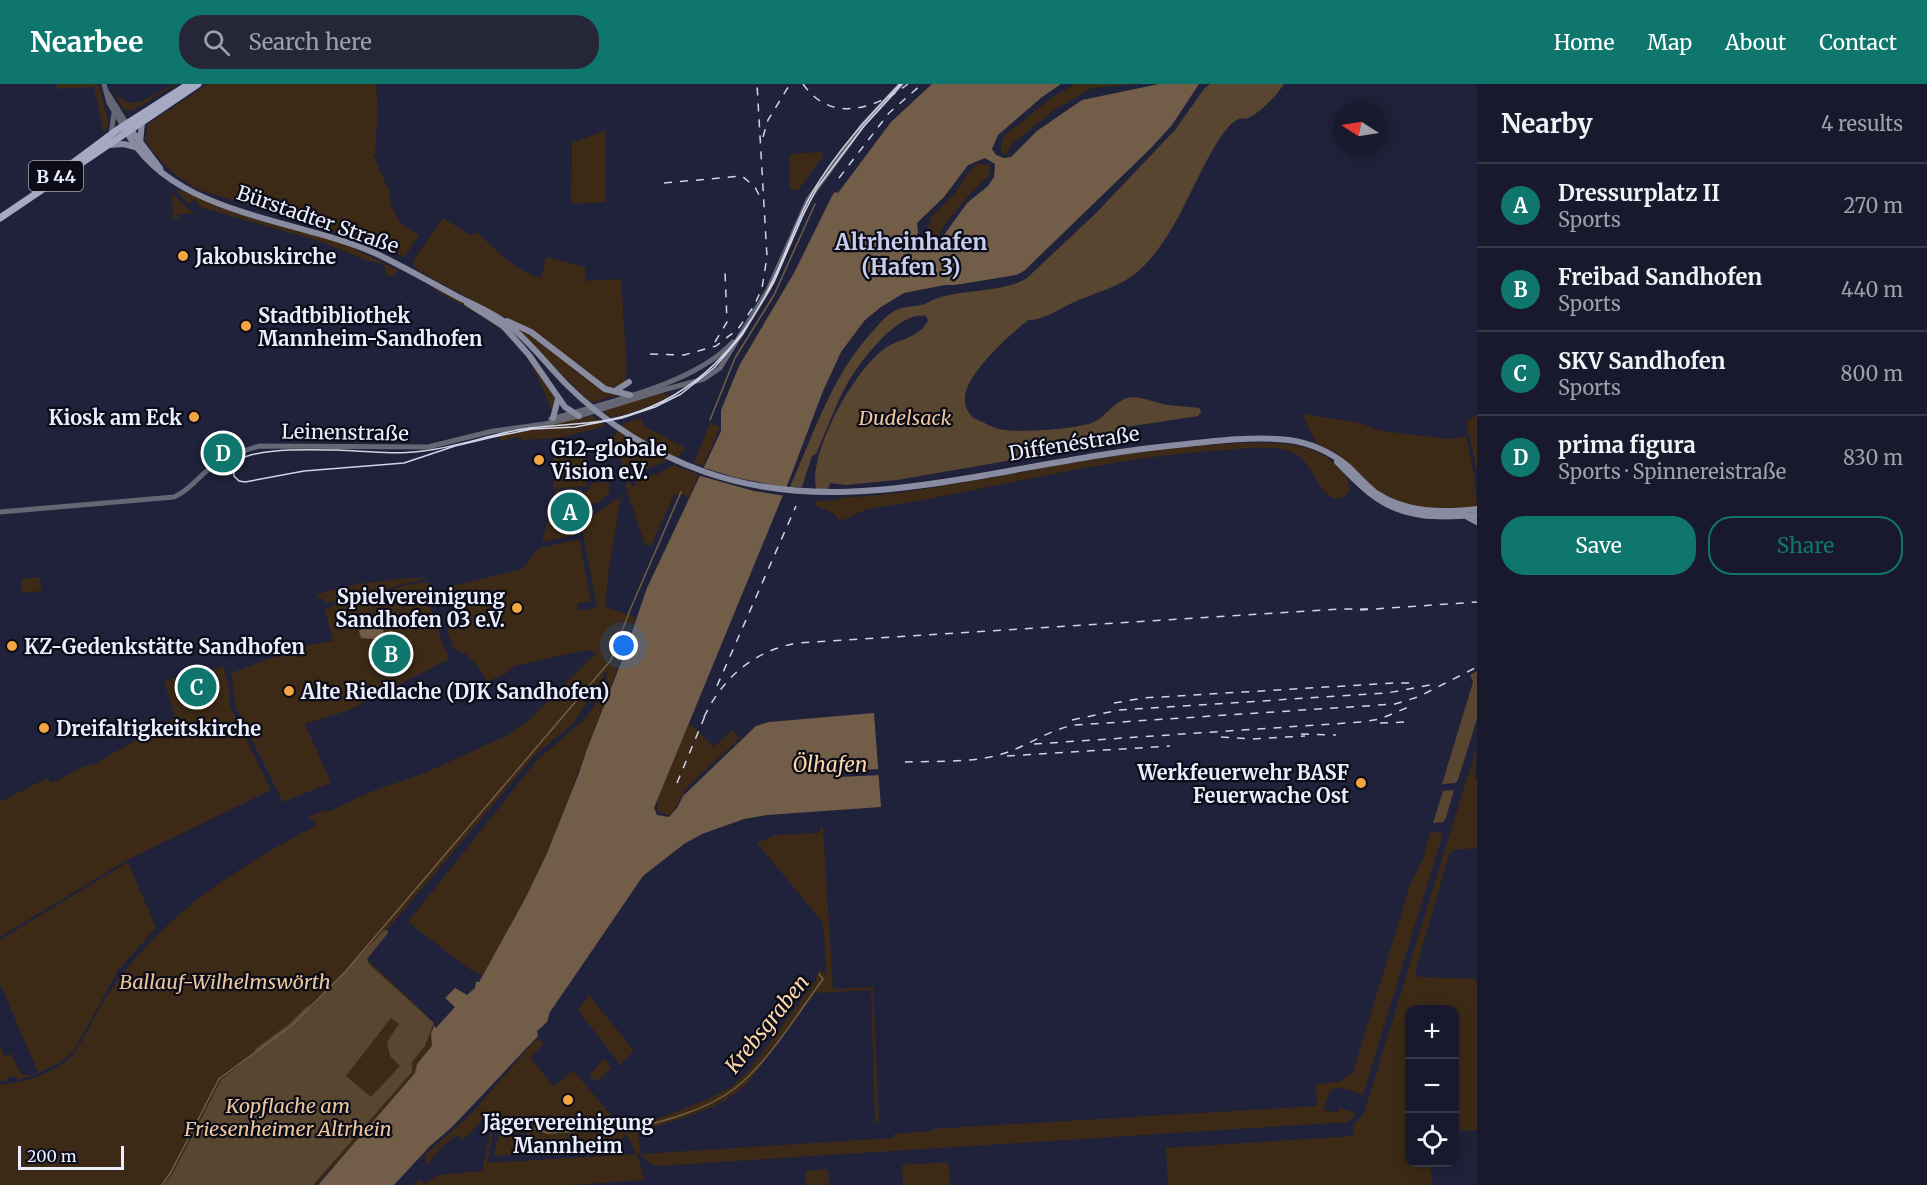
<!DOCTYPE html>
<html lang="en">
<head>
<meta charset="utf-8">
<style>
  :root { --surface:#18192c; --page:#252638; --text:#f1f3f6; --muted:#9fa0a9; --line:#363848; --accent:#0f766e }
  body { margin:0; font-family:Merriweather,serif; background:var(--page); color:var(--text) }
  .controls { position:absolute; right:18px; bottom:18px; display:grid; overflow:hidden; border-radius:12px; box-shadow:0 3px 15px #0003 }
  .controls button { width:54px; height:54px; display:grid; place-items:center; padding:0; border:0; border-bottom:2px solid var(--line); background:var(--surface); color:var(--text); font:30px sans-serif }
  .compass { position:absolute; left:1333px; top:18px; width:54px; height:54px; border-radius:50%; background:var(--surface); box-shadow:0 3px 15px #0003; rotate:282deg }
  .scale { position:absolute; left:18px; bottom:15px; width:106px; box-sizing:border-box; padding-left:6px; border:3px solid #ebeeff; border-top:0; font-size:16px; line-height:21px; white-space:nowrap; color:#ebeeff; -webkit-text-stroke:4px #0b0c17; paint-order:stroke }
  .you { position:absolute; left:624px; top:562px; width:21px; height:21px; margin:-15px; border:4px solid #fff; border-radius:50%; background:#1a73e8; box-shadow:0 0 0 9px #1a73e833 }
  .badge { display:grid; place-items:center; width:39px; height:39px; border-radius:50%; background:var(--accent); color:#fff; font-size:20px; font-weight:700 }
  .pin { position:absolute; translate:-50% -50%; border:3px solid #fff; box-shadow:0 2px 6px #0006 }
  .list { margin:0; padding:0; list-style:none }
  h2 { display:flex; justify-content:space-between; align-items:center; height:78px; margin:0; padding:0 24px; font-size:26px }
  h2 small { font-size:20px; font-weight:400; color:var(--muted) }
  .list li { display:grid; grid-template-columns:39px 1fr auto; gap:18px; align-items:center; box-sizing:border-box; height:84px; padding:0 24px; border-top:2px solid var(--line) }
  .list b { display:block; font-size:22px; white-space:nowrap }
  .list p { margin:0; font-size:20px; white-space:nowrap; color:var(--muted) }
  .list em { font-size:20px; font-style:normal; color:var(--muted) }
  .actions { display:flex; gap:12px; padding:18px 24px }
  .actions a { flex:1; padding:14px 0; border:2px solid var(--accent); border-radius:24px; text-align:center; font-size:21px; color:var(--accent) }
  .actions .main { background:var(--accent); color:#fff }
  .icon { flex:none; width:33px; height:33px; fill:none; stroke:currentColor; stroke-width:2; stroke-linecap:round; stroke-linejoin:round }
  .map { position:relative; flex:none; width:1477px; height:1101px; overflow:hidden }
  header { display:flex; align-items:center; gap:36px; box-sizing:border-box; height:84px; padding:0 30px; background:var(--accent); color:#fff }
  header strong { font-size:28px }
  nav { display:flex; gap:33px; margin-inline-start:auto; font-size:21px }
  .search { width:420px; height:54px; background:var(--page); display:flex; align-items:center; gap:15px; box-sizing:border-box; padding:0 21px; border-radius:24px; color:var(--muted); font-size:22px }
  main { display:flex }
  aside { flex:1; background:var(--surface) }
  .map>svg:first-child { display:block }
  .green { fill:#3c2a16; fill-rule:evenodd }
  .forest { fill:#584630; fill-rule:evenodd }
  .water { fill:#725e48; fill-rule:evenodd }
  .pier { fill:#20213a }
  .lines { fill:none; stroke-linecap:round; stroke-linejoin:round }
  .stream { stroke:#725e48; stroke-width:1.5 }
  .tertiary { stroke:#656774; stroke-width:5 }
  .secondary { stroke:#898ca1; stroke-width:6 }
  .primary { stroke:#a6a9c4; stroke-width:7 }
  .tram { stroke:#d1d4e6; stroke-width:1.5 }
  .rail { stroke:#d1d4e6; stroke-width:1.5; stroke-dasharray:8 8; stroke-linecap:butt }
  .poi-dot { fill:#f2a541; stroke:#0b0c17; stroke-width:2 }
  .labels { text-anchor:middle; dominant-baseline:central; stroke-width:4.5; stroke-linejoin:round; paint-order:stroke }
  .shield { fill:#0b0c17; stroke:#a8aab9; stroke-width:1.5 }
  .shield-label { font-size:18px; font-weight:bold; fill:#ebeeff }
  .street-label { font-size:20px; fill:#ebeeff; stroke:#0b0c17 }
  .poi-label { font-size:20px; font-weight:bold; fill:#ebeeff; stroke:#0b0c17; text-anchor:start }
  .park-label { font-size:20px; font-style:italic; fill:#edc69b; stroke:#0b0c17 }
  .water-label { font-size:21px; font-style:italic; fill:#fcd5a9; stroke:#0b0c17 }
  .quarter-label { font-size:22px; font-weight:bold; fill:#c9cdee; stroke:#0b0c17 }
</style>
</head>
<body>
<header>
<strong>Nearbee</strong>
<div class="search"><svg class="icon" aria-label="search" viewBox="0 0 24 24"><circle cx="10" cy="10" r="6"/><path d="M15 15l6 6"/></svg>Search here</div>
<nav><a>Home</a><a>Map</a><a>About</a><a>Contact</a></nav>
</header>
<main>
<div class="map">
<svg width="1477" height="1101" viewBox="0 0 1477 1101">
  <rect width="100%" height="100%" fill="#20213a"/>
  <g class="green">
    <path d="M57 0H98L108 35V41L104 49 94 3 57 5Z"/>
    <path d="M110 0C130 38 150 8 177 0L132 27 123 25Z"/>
    <path d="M208 0H376L378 26 375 63 377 69 373 71 389 107 391 121 400 139 419 151 405 173 362 155 199 106C173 91 161 80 145 56L148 40Z"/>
    <path d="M1075 0H1139L1092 4 1084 9 1053 27 1031 45 1012 60 1007 69 1004 71 1001 69V59L1005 51 1051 14Z"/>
    <path d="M606 46V118L571 120 572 59Z"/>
    <path d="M821 68 823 69V72L799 105 794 107 790 103 789 73 791 70Z"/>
    <path d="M983 79 991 83 988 92 971 109 944 141 938 153 933 152 928 144 931 133 955 109 969 87 977 80Z"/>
    <path d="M175 105 347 161 398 186 392 193 386 191 385 183 381 179 371 178 319 157 200 123 197 118 194 116 188 120Z"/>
    <path d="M172 109 189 126 196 130H178V135H173Z"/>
    <path d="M443 134 470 151 477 148C495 166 516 188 541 194L546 173 585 183 586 197 621 195 627 286 624 300 611 304 604 302 531 245 495 229 416 185 413 181 414 175Z"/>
    <path d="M430 202C460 218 493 233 517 258 527 268 534 280 542 292 549 303 558 312 555 326H552L550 323C531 272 518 253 469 225 457 218 439 210 430 202Z"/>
    <path d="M509 239C517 243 526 247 533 252 562 271 584 300 617 311L591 319Z"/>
    <path d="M676 307C657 322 636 328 612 334L603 327 663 308 665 311Z"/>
    <path d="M1302 330 1356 338 1382 347 1449 355 1466 352 1475 396 1477 425 1431 426 1395 417 1380 409 1336 369 1316 359Z"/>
    <path d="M1477 331V387L1466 338Z"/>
    <path d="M592 332 606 342 559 354 522 356 517 353 501 357 499 351Z"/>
    <path d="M641 334 644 342 686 364 679 372 623 395 620 365 612 356 622 340Z"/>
    <path d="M710 339 720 343 703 382 694 379Z"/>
    <path d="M1239 359C1276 359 1316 356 1341 387 1347 394 1350 398 1349 408L1340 415C1317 415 1315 379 1294 369 1273 360 1235 365 1213 367 1112 374 1016 399 917 417 901 420 884 422 868 425 857 428 850 436 839 436L833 429 816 422V417L836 416 840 414C911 410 982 395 1053 382 1114 371 1177 362 1239 359Z"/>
    <path d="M586 365 587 402 554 405 553 369Z"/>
    <path d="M674 381 699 391 689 413 682 410 674 411 651 462 645 461 625 401 629 398 634 403 636 401 635 394 657 390Z"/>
    <path d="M609 398V409L599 419 587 420 584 411 592 399Z"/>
    <path d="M582 405V416L556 417 555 407Z"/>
    <path d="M621 412 608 492 605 523 635 533C623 572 609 608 594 646 573 701 554 757 527 811 514 838 498 865 483 891L472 887 408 838 537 676 583 637 594 622 606 596 608 584 573 640 536 670 364 873 414 919 440 947C415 1002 357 1056 316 1101H0V1000C26 999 55 989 74 970 89 946 99 921 116 899 171 825 236 784 317 741L313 736 308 733 325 726 328 728 370 708 425 689 510 650 529 636 597 568 586 566 514 582 507 589 487 598C480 582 470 570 453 564L447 546 450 544 448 531 458 529 452 502 522 485 539 464 579 455 591 517 577 520 578 527 597 523 581 439 576 451 542 458 549 433 581 434 584 436 582 439Z"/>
    <path d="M560 421H581L580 432H560Z"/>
    <path d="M40 493 41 507 22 509 21 495Z"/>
    <path d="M408 494H428L399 501 386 506 331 518H326L316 511V510L357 500Z"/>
    <path d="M424 498 429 499 427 515 433 531 418 536 422 546 436 542 449 575 349 626 305 640 331 699 283 718 236 624 231 589 307 561 333 557 325 525 332 523 336 517 382 509 402 502Z"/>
    <path d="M223 582 230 608V622L271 706 127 776 0 853V718L47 694 52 699 83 683 95 680 175 633 164 597 189 591 191 595Z"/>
    <path d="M689 639 698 647 677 699 699 648 714 663 732 646 740 654C723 670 704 686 688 703 680 712 678 723 670 731L662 730 658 727 657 718Z"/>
    <path d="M1477 662 1475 695H1477V764L1453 766 1449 771 1415 888 1419 893 1477 895V1046L1455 1047 1454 926H1410V1078L1431 1079 1432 1101H1168L1166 1064 1354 1052 1353 1041 1362 1032 1365 1026Z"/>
    <path d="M820 744H823L833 905 873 903 879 1038H875L871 906 815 909 747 1000C717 1027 676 1036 638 1048L640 1070 893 1054 894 1050 931 1047V1045L1317 1022 1316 1000 1339 998 1353 988 1410 801 1423 775 1430 748 1443 749 1363 1011C1340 1003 1330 996 1324 1026L1336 1029 1340 1024 1357 1030 1348 1038 658 1082 651 1080 640 1070H637L644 1096 571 1101H414L419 1095 425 1100 438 1091 482 1087 494 1032 490 1028 463 1056 458 1051 442 1062 426 1082 425 1071 473 1028 537 954 544 959 531 974 554 1003 573 986 620 1042 649 1038 701 1018 730 1004 749 986 814 899 820 885 827 892 823 839 757 759 776 751 820 749ZM494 1041 500 1042 494 1072 509 1071 514 1067 516 1049 526 1048 530 1067 615 1062 626 1050 637 1070 487 1079Z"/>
    <path d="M128 778 156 844 119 885 73 968C58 982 37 990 18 996L16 992 8 994V997H0V961L4 970 2 973 11 970 21 990 31 991 38 988 0 900V856Z"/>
    <path d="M589 911 634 967 620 981 578 926Z"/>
    <path d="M603 976H606L611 984 598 997 595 996 590 992 591 989Z"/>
    <path d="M948 1078 950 1101H903L902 1081Z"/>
    <path d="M828 1085 829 1101H806V1087Z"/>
  </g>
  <g class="forest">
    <path d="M1210 0H1284C1278 10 1259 30 1248 34 1245 35 1242 34 1239 35 1232 37 1224 48 1220 54 1191 98 1177 154 1136 189 1119 203 1094 209 1074 218 1061 224 1042 237 1028 236 1010 251 962 292 965 317 965 324 969 329 973 334 981 337 986 340 993 343 1007 351 1079 345 1094 338 1105 333 1114 318 1127 314 1139 311 1155 319 1167 321 1178 322 1189 323 1200 324L1201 328 1198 332 1126 343 1117 358 897 396 846 401 830 399 828 405H816C808 368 857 279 890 261 903 255 922 251 928 236L926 232C898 226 858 280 846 302 834 324 826 348 816 370L812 372 802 403H790C814 349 833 289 874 246 880 239 886 232 894 227 903 222 912 223 921 221 926 220 932 216 938 214 964 205 1003 209 1027 194L1096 129 1175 46 1204 5Z"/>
    <path d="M1477 587V635L1458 696 1456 699 1442 700 1473 598 1470 591Z"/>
    <path d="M1454 706 1446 734 1443 738 1433 739 1443 707Z"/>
    <path d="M384 846 388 847V849L367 875 369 880 434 939 425 962 412 978V988L313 1101H164L173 1089 221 996 255 969V965L289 940 307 922 311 924ZM391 934 399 940 387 958 390 972 400 982 371 1013 346 992Z"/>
  </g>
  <g class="water">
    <path d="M932 0H1061L1042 13 998 51 992 65 996 71 1004 74 1011 73 1037 47 1082 16 1159 0H1199L1172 41 1150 65 1024 187 1016 191 955 201H945L904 209 881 223 865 236 841 268 823 307 790 394 654 724 657 731 669 733 677 724 683 712 756 642 769 638 874 629 881 723 767 731 744 735 702 750 684 760 643 792 550 928 547 938 537 947 538 952 452 1043 430 1062 394 1101H318L415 989 417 980 432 962 431 950 434 942 436 944 455 923 445 914 455 904 467 911 475 904 476 898H479L483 891 526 813 547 769 579 689 587 665 624 571 647 504 721 347V326L739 282 794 189 832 112 835 108 838 109 891 38ZM985 74 995 80 994 93 988 102 967 119 939 158 932 160H919L915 154 918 149 917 139 944 113 968 81Z"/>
    <path d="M366 541 382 542 384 549 374 555 361 554 359 547Z"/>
    <path d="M396 549 400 556 377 571 372 563Z"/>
  </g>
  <g class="pier">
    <path d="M701 383 737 394 790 404 786 412 754 407 697 391Z"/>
    <path d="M881 685 882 691 839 693 838 687Z"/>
  </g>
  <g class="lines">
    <g class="stream">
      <path d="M710 336 735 274 774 211 815 120"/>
      <path d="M534 1044 547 1049 618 1045"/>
      <path d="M627 1044C660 1040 708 1025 734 1005 768 979 797 930 823 895L819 890"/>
      <path d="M162 1101 171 1088 219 995 291 942 345 888 611 576 630 526 681 408"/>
    </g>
    <g class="tertiary">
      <path d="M104 0 109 19 123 42"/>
      <path d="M107 8 127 40"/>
      <path d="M111 50 114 29"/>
      <path d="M551 335C605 319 695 300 733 258"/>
      <path d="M0 428 174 413C189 407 196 395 208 386 222 375 243 366 260 362L428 363 493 347 545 340 579 332 663 306 704 295 720 284 768 206 808 116 862 42 901 0"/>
    </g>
    <g class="secondary">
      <path d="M129 43 160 84 161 88"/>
      <path d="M125 45C171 133 297 133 379 171 406 184 432 199 458 213 476 222 494 229 510 242 531 259 548 282 567 301 605 339 654 370 705 388 800 421 896 407 992 390 1054 379 1115 367 1177 361 1213 357 1252 352 1289 356 1311 359 1332 369 1349 383 1358 392 1366 401 1376 409 1406 429 1443 429 1477 425"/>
      <path d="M140 59 142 38"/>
      <path d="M109 61 124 60 135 63"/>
      <path d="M467 219 506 244"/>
      <path d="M507 237 531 248 605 305 630 311"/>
      <path d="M504 243 529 271 565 323 579 332"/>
      <path d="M615 307 629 298"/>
      <path d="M553 334 558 315"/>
      <path d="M1337 378C1348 389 1359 401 1371 410 1402 435 1439 434 1477 431"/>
      <path d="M1466 432 1477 438"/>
    </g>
    <g class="primary">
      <path d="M70 81 117 46 189 0"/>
      <path d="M0 134 198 0"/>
    </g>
    <path class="tram" d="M900 0C868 33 835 69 812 109 796 137 787 168 773 196 744 259 696 311 628 331 596 341 563 340 530 344 493 349 459 363 423 367 395 371 365 367 337 366 316 366 243 362 233 382L234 392 239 397 245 398 304 387 404 379 455 362 493 353 532 345 575 343 622 334 655 323 681 310 715 283 742 251 774 198 802 133 817 104 864 42 902 0"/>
    <g class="rail">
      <path d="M803 0C831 40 875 25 908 0"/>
      <path d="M763 53 768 36 790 0"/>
      <path d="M839 94 889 29 922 0"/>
      <path d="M664 99 742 92 755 103 762 117"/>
      <path d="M715 258 727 238 725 188"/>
      <path d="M650 270 684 271 716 262 738 245 754 222 762 204 767 173 757 0"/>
      <path d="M1360 526 1477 518"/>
      <path d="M717 602 796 422"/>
      <path d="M1114 619 1143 614 1394 599H1413"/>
      <path d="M704 633C723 593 754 567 797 559L1341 525H1368"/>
      <path d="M1072 636 1119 626 1387 609 1430 601"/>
      <path d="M1380 639 1406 638"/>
      <path d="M1301 650 1336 651"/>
      <path d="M1221 653 1251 655 1305 652"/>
      <path d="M1034 660 1362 638 1380 635 1411 622"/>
      <path d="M1007 672 1170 662"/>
      <path d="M905 678C935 677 973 679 1002 670 1028 662 1048 646 1075 641L1395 620 1418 613 1477 583"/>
      <path d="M677 699 707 627"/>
    </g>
  </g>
  <g class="poi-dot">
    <circle cx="183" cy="172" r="6"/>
    <circle cx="246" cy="242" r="6"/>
    <circle cx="194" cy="333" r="6"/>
    <circle cx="539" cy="376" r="6"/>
    <circle cx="517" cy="524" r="6"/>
    <circle cx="12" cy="562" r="6"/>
    <circle cx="289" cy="607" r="6"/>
    <circle cx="44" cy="644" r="6"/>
    <circle cx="1361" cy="699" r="6"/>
    <circle cx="568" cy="1016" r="6"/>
  </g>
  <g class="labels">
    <rect class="shield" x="29" y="77" width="54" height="30" rx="4.5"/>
    <g class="shield-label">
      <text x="56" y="92">B 44</text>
    </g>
    <g class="street-label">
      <text transform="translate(318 135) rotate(19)">Bürstadter Straße</text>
      <text transform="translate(345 348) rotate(1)">Leinenstraße</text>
      <text transform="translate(1074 359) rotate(-9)">Diffenéstraße</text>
    </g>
    <g class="poi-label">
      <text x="195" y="172">Jakobuskirche</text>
      <text x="258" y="231">Stadtbibliothek<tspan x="258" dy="23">Mannheim-Sandhofen</tspan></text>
      <text x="182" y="333" text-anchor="end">Kiosk am Eck</text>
      <text x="551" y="364">G12-globale<tspan x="551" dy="23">Vision e.V.</tspan></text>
      <text x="505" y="512" text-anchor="end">Spielvereinigung<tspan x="505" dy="23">Sandhofen 03 e.V.</tspan></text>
      <text x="24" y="562">KZ-Gedenkstätte Sandhofen</text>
      <text x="301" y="607">Alte Riedlache (DJK Sandhofen)</text>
      <text x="56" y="644">Dreifaltigkeitskirche</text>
      <text x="1349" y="688" text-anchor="end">Werkfeuerwehr BASF<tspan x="1349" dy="23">Feuerwache Ost</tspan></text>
      <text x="568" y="1038" text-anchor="middle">Jägervereinigung<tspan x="568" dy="23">Mannheim</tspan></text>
    </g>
    <g class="park-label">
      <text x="905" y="333">Dudelsack</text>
      <text x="225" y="897">Ballauf-Wilhelmswörth</text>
      <text x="288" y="1021">Kopflache am<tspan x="288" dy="23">Friesenheimer Altrhein</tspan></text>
    </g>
    <g class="water-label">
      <text x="830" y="680">Ölhafen</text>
      <text transform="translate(767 940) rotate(-51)">Krebsgraben</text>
    </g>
    <g class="quarter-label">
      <text x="911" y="158">Altrheinhafen<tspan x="911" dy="25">(Hafen 3)</tspan></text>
    </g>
  </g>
</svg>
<div class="controls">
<button>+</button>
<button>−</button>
<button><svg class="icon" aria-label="locate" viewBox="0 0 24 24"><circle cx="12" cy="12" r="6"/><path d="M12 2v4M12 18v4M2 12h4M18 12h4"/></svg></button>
</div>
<svg class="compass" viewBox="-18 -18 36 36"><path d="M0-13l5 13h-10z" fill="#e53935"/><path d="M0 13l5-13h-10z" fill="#9fa0a9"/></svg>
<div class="scale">200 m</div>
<div class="you"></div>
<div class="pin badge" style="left:570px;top:428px">A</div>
<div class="pin badge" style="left:391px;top:570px">B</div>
<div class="pin badge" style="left:197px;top:603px">C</div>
<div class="pin badge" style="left:223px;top:369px">D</div>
</div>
<aside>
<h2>Nearby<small>4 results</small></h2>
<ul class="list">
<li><span class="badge">A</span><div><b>Dressurplatz II</b><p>Sports</p></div><em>270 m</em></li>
<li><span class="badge">B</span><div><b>Freibad Sandhofen</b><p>Sports</p></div><em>440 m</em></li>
<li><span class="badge">C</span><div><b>SKV Sandhofen</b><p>Sports</p></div><em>800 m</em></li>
<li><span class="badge">D</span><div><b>prima figura</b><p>Sports · Spinnereistraße</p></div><em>830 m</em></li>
</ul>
<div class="actions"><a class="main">Save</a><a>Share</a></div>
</aside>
</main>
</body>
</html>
